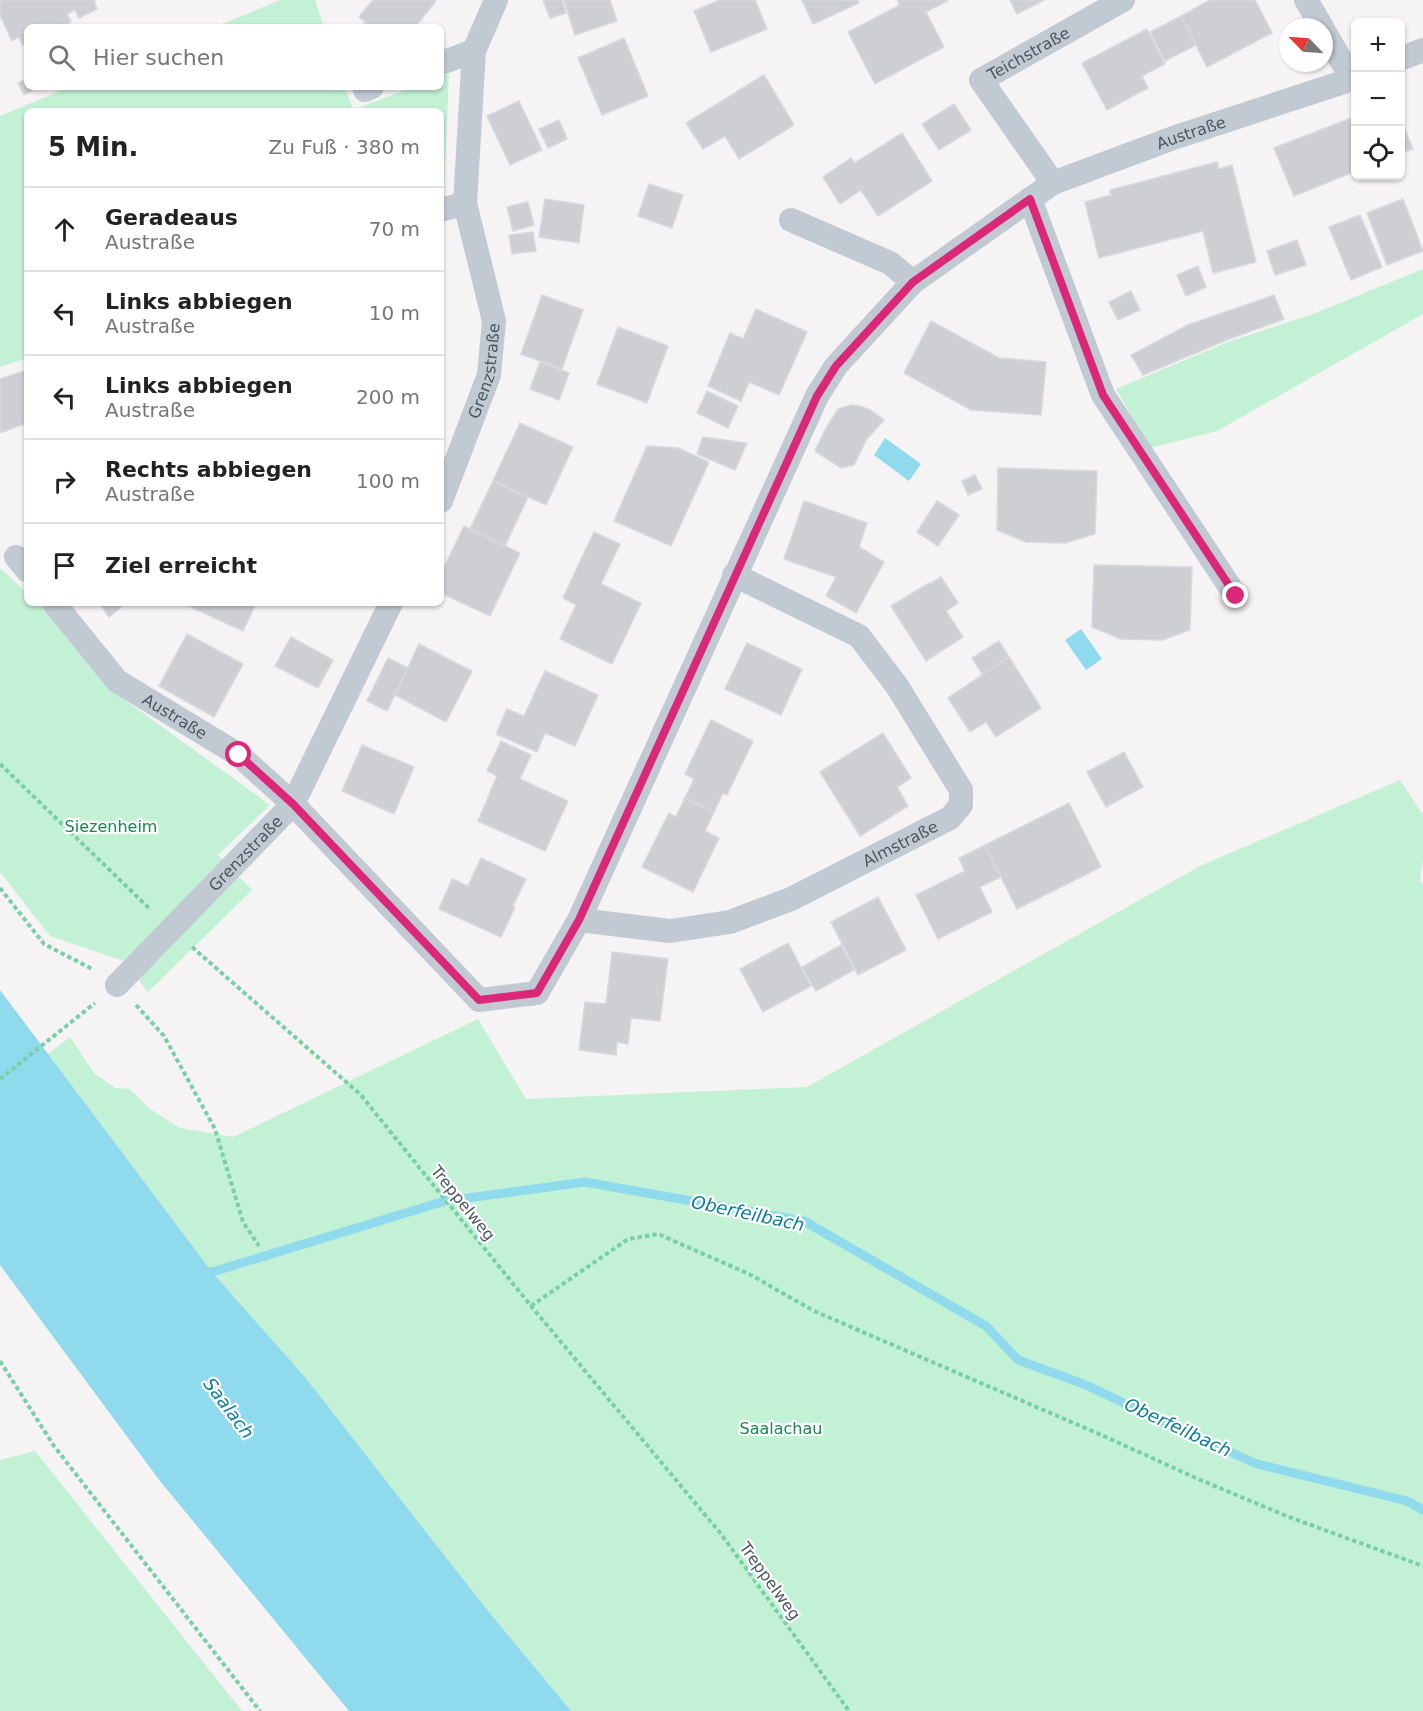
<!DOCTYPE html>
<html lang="de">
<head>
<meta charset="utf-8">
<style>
  :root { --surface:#fff; --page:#f6f6f6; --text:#222; --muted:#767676; --line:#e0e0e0 }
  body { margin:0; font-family:"DejaVu Sans",sans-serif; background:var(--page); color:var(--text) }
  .controls { position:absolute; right:18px; top:18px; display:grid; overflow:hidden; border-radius:9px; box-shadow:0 2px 4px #0004 }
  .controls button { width:54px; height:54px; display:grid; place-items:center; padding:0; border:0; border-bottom:2px solid var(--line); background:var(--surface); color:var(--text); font:30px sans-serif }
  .compass { position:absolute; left:1279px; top:18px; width:54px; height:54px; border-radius:50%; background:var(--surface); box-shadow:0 2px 4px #0004; rotate:295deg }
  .stop { position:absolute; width:18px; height:18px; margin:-14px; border:4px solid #db2777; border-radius:50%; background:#fff }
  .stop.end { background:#db2777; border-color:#fff; box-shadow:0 2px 6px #0008 }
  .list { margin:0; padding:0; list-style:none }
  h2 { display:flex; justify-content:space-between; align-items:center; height:78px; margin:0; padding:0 24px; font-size:26px }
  h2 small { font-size:20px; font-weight:400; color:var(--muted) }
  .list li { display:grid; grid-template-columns:39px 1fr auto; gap:18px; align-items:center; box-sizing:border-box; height:84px; padding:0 24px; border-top:2px solid var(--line) }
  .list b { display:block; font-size:22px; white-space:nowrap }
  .list p { margin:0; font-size:20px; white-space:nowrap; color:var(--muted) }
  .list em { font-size:20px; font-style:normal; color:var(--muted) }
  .icon { flex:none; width:33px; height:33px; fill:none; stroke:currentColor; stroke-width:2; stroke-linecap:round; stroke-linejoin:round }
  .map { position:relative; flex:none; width:1423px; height:1711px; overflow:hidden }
  .search { position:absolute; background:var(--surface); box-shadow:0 2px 4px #0004; left:24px; top:24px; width:420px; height:66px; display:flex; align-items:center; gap:15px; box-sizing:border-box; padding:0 21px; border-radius:9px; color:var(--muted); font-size:22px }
  .panel { position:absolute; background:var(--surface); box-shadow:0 2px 4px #0004; left:24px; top:108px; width:420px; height:498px; border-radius:9px }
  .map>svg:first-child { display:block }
  .green { fill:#c3f1d5 }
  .water { fill:#90daee }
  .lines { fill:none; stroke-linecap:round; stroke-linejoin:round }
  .stream { stroke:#90daee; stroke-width:9 }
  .building { fill:#cdcfd5; stroke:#d7d9de; stroke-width:1.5 }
  .path { stroke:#7ad0a6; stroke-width:4; stroke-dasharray:4.5 3; stroke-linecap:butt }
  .minor { stroke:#c1cad2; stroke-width:24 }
  .route { stroke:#db2777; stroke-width:8 }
  .labels { text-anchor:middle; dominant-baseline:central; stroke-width:4.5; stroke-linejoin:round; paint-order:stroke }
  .street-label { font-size:16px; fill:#4a5661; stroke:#fff }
  .park-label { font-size:16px; fill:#17864f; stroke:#fff }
  .water-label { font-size:18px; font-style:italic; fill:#0c7c9b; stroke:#fff }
</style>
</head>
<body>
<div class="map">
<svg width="1423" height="1711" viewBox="0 0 1423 1711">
  <rect width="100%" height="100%" fill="#f5f3f3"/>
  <g class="green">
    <path d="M280 0H315L324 27H215Z"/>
    <path d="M449 73 444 196 441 197V111H27V358L0 367V116L69 87H345L353 110 413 87H441V76Z"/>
    <path d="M1423 269V314L1217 431 1150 448 1116 389 1228 342 1313 314Z"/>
    <path d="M0 568 27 593V603H38L52 615 107 687 270 805 218 855 252 890 148 992 124 961 50 936 0 872Z"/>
    <path d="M1400 780 1423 815V860L1420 880 1423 886V1711H571L484 1606 305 1377 212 1272 48 1054 70 1037 94 1073 115 1088 130 1089 150 1109 180 1128 233 1137 478 1019 526 1099 807 1087 1200 866Z"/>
    <path d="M35 1451 242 1711H0V1460Z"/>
  </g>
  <g class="water">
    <path d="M885 438 921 464 909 481 874 455Z"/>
    <path d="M1081 629 1102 659 1086 670 1065 640Z"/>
    <path d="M0 990 212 1272 305 1377 484 1606 571 1711H349L160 1481 0 1265Z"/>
  </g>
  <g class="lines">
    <path class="stream" d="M201 1272H212L445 1201 585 1182 804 1221 986 1326 1018 1360 1086 1385 1170 1425 1257 1464 1407 1501 1423 1510"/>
  </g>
  <g class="building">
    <path d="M0 0H96L94 1 97 9 79 18 75 10 67 14 71 22 60 27H50L48 23 40 27H27V42L22 45 19 37 12 41 0 15Z"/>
    <path d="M373 0H434L436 1 415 27H372L359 17Z"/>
    <path d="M543 0H562L566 13 550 18Z"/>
    <path d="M564 0H610L617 21 575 35Z"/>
    <path d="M720 0H755L767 29 711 52 694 11Z"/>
    <path d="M802 0H857L859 3 813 24Z"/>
    <path d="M897 0H949L926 12 944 47 875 84 848 32 900 5Z"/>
    <path d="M1010 0H1044L1017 14Z"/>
    <path d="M1210 0H1255L1272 33 1207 67 1181 16Z"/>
    <path d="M1181 16 1196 45 1165 61 1150 32Z"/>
    <path d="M366 23 372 27H356Z"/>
    <path d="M1147 29 1165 64 1142 76 1148 88 1107 110 1082 63Z"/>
    <path d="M624 38 648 96 602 115 578 58Z"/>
    <path d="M764 75 794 125 739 159 725 136 703 149 686 123Z"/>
    <path d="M27 78V87H33L35 89 24 95 18 83Z"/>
    <path d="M519 101 542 150 510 165 487 116Z"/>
    <path d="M954 104 971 130 939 150 922 124Z"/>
    <path d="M1356 116V171L1294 196 1274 148Z"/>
    <path d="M1400 118 1413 149 1400 153Z"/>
    <path d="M559 120 567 139 548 148 539 129Z"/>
    <path d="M902 133 932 181 878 216 861 190 840 204 823 177 851 158 855 163Z"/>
    <path d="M1217 162 1219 169 1232 165 1256 262 1213 273 1203 231 1099 258 1085 202 1111 195 1110 190Z"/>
    <path d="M649 184 683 195 672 228 638 216Z"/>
    <path d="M545 199 584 205 579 243 539 237Z"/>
    <path d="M1403 199 1423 251 1387 265 1367 213Z"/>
    <path d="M528 202 534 225 513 231 507 207Z"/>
    <path d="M1360 215 1382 267 1351 280 1329 227Z"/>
    <path d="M533 232 536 251 512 254 509 235Z"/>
    <path d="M1297 240 1306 265 1275 275 1267 251Z"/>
    <path d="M1198 266 1206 287 1186 296 1177 275Z"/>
    <path d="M1131 291 1140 310 1118 320 1109 302Z"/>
    <path d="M542 295 583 310 562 369 521 354Z"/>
    <path d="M1274 295 1284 319 1229 339 1143 375 1131 355 1188 325Z"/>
    <path d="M756 309 807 332 779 395 749 382 741 401 708 386 730 333 743 339Z"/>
    <path d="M931 321 999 358 1046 362 1041 415 971 410 904 373Z"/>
    <path d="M618 327 668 346 647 403 597 384Z"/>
    <path d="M540 362 569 373 559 400 530 389Z"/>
    <path d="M27 370V423L0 433V379Z"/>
    <path d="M707 391 738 406 728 428 697 413Z"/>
    <path d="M851 405 860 406 870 410 884 420 866 440 854 465 841 468 815 451 826 428 838 409Z"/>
    <path d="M520 423 573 447 546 505 493 481Z"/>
    <path d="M703 437 747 443 735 470 697 454Z"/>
    <path d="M647 446 678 448 709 462 671 546 614 521Z"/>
    <path d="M998 468 1097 471 1095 534 1066 543 1026 542 997 530Z"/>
    <path d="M975 475 982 489 968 495 962 481Z"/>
    <path d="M493 481 528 497 505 546 470 529Z"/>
    <path d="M804 501 867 523 859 547 884 562 856 613 826 596 836 577 784 559Z"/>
    <path d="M937 501 959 515 938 546 917 532Z"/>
    <path d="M464 526 520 553 490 616 441 593V574Z"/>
    <path d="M594 532 620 544 601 584 641 603 612 664 560 639 576 605 563 598Z"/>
    <path d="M1094 565 1192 567 1190 630 1162 640 1121 639 1092 627Z"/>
    <path d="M941 577 958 603 946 611 963 637 926 661 891 606 929 583 930 584Z"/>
    <path d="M99 603H126L109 617Z"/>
    <path d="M182 603H256L243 631Z"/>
    <path d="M187 634 243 664 214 717 159 686Z"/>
    <path d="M291 637 333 660 318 688 275 666Z"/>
    <path d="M999 641 1009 657 983 675 972 658Z"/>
    <path d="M747 643 802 669 781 715 725 689Z"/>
    <path d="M419 644 472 671 446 722 395 695Z"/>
    <path d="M1009 657 1041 708 996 737 986 722 970 732 948 698Z"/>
    <path d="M388 658 408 668 387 711 367 701Z"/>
    <path d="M545 671 598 695 575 746 545 733 537 752 496 734 507 709 524 716Z"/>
    <path d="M711 720 753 741 727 795 723 793 714 812 685 798 694 779 685 774Z"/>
    <path d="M883 733 911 778 897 787 908 806 860 836 820 772Z"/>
    <path d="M501 741 531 755 520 779 568 801 545 851 478 821 497 776 487 771Z"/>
    <path d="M362 745 414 767 394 814 342 791Z"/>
    <path d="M1124 752 1143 787 1106 807 1087 772Z"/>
    <path d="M685 798 714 812 705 831 719 838 693 892 642 867 669 813 676 817Z"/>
    <path d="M1069 803 1101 867 1017 909 985 845Z"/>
    <path d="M985 845 1001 877 980 887 992 912 938 939 916 895 965 871 959 858Z"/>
    <path d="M481 858 526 879 513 906 515 907 501 937 439 909 452 879 468 886Z"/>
    <path d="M878 897 906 950 858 975 831 922Z"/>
    <path d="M788 943 811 986 763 1012 740 969Z"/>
    <path d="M841 945 854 970 816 991 802 967Z"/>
    <path d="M612 952 668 959 660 1021 631 1018 628 1044 617 1042 616 1055 579 1050 585 1002 606 1004Z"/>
  </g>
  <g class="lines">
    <g class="path">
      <path d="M0 764 151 910"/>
      <path d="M0 888 44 944 94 970"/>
      <path d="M192 947 360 1094 531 1306 721 1534 849 1711"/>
      <path d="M136 1005 164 1036 215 1129 243 1222 259 1246"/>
      <path d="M0 1079 95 1003"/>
      <path d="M531 1306 628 1239 658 1234 749 1274 814 1311 1106 1437 1198 1479 1289 1517 1423 1566"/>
      <path d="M0 1361 54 1446 260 1711"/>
    </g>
    <g class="minor">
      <path d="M1306 0 1322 27"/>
      <path d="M1324 31 1352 79"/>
      <path d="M1400 59 1423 50"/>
      <path d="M441 63 474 51"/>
      <path d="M365 90 372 87"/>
      <path id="s1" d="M1053 183 981 80 1123 0"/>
      <path d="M1030 199 1103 395 1236 596"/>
      <path d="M441 210 465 203"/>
      <path d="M791 220 890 263 913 282"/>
      <path id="s2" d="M441 501 489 375 494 321 465 203 474 51 496 0"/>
      <path d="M16 557 27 570"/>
      <path id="s3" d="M54 603 117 681 239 755 293 804 479 1000 537 993 579 920 817 396 836 366 913 282 1053 183 1176 137 1356 78"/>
      <path id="s4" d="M579 920 670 931 730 922 791 899 950 818 961 805V790L897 686 859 636 734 575"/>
      <path id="s5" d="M117 985 293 804 391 603"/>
    </g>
  </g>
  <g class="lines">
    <path class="route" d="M239 755 293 804 479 1000 537 993 579 920 817 396 836 366 913 282 1030 199 1103 395 1236 596"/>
  </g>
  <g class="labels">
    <g class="street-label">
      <text stroke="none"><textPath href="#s1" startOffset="180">Teichstraße</textPath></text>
      <text stroke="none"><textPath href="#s3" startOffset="1772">Austraße</textPath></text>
      <text stroke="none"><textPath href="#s2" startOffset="138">Grenzstraße</textPath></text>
      <text stroke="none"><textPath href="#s3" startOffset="168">Austraße</textPath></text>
      <text stroke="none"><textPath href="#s4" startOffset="340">Almstraße</textPath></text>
      <text stroke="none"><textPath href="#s5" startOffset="184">Grenzstraße</textPath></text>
      <text transform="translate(463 1203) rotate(51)">Treppelweg</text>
      <text transform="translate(770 1581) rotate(54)">Treppelweg</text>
    </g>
    <g class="park-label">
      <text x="111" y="826">Siezenheim</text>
      <text x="781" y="1428">Saalachau</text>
    </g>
    <g class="water-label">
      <text transform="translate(748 1213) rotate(12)">Oberfeilbach</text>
      <text transform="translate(229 1408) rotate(53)">Saalach</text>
      <text transform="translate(1178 1427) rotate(25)">Oberfeilbach</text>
    </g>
  </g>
</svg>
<div class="controls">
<button>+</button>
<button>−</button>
<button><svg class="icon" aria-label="locate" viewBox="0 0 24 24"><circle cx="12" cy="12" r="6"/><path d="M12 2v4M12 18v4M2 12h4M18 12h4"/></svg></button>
</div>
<svg class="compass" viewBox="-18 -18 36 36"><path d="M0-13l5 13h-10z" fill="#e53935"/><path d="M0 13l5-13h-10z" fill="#767676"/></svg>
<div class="stop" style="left:239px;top:755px"></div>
<div class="stop end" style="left:1236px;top:596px"></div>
<div class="search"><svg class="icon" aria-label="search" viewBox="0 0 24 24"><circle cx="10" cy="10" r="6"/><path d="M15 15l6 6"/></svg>Hier suchen</div>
<section class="panel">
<h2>5 Min.<small>Zu Fuß · 380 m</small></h2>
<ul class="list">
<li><svg class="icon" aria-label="ahead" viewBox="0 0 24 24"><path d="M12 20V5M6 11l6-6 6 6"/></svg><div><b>Geradeaus</b><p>Austraße</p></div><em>70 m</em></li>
<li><svg class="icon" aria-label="left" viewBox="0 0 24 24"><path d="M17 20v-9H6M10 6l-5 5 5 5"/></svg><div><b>Links abbiegen</b><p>Austraße</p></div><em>10 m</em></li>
<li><svg class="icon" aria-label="left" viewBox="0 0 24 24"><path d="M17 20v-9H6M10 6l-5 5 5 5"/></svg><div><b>Links abbiegen</b><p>Austraße</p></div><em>200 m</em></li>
<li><svg class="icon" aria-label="right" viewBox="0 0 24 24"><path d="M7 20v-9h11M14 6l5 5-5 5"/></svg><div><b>Rechts abbiegen</b><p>Austraße</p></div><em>100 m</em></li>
<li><svg class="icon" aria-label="arrive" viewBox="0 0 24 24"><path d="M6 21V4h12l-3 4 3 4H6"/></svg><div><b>Ziel erreicht</b></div></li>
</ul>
</section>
</div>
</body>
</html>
